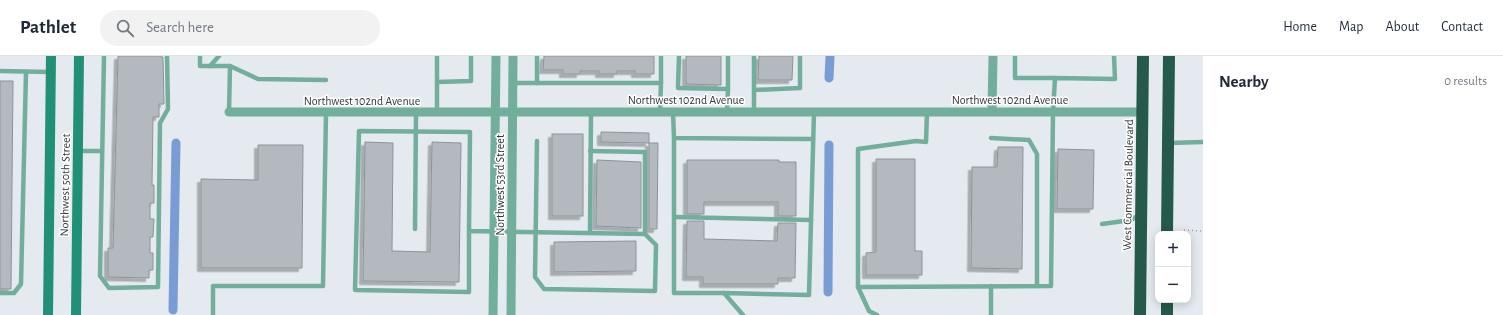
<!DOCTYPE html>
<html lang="en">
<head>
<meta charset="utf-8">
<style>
  :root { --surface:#fff; --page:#f2f2f3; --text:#1f2937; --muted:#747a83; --line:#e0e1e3 }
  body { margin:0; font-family:"Alegreya Sans",sans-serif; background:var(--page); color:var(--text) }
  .controls { position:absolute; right:12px; bottom:12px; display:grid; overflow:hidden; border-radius:8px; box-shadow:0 2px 10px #0003 }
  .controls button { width:36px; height:36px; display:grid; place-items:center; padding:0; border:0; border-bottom:1px solid var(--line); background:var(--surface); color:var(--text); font:20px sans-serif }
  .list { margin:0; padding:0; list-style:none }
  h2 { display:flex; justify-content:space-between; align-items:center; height:52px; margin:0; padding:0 16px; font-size:17px }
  h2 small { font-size:13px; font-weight:400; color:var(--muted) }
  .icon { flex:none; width:22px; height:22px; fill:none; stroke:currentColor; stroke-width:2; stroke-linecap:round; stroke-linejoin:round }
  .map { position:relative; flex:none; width:1203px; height:259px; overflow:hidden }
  header { display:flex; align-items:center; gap:24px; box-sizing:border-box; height:56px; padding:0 20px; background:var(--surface); border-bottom:1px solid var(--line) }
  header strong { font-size:19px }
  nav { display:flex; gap:22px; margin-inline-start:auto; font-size:14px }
  .search { width:280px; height:36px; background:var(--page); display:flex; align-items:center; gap:10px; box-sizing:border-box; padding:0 14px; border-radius:22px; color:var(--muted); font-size:15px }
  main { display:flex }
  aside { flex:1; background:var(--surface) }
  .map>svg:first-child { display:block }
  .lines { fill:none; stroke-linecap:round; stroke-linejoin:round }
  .canal { stroke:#7a9cd4; stroke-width:9 }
  .building { fill:#b3b9be; stroke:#8d9398; filter:url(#shadow) }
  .path { stroke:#95999e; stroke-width:1.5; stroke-dasharray:1 3; stroke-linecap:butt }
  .lane { stroke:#72ae9c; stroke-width:4.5 }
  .street { stroke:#72ae9c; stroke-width:9 }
  .secondary { stroke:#219077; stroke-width:10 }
  .highway { stroke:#25594b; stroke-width:12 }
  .labels { text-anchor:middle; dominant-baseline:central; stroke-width:3; stroke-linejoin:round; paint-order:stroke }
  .street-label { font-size:12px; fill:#333638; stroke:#fff }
</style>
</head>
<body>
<header>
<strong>Pathlet</strong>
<div class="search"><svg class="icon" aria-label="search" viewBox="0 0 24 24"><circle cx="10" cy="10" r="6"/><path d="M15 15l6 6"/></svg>Search here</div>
<nav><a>Home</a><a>Map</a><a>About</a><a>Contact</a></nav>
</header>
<main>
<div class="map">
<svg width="1203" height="259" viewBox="0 0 1203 259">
  <defs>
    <filter id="shadow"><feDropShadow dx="-3.5" dy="3.5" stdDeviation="0" flood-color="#0004"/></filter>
  </defs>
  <rect width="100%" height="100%" fill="#e4eaf0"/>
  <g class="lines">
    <g class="canal">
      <path d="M829 22 830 0"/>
      <path d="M828 236 829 89"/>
      <path d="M173 254 176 87"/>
    </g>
  </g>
  <g class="building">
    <path d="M118 0H161V1H163L164 48H159V61H153L152 129H154V147H150V163H154L153 181H150V197H153V214H149V222L108 221V192H113Z"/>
    <path d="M544 0H654V18H635V15H617V18H599V15H580V18H563V14H543Z"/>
    <path d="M686 0H721V29L686 28Z"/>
    <path d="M759 0H793L792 24H758Z"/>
    <path d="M0 25H13L11 233H0Z"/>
    <path d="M601 76 649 77V87L601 86Z"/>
    <rect x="552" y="78" width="31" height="82"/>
    <path d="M365 86 393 87 392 195 430 196 432 86 461 87 459 226 363 225Z"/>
    <path d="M649 87H658L657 173H649Z"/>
    <path d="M258 89H303L302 212H201V123L258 124Z"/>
    <path d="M998 91H1023L1022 213 971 212 972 111H997Z"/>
    <path d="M1058 93 1094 94 1093 153H1057Z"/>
    <path d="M876 103H915V195H922V219H866V197L876 196Z"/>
    <path d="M597 104 641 106V172L596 170Z"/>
    <path d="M687 104H779V106H796V160H778V146H704V158H687Z"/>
    <path d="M687 165H704V183L777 185 778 167H796L795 222H778V228H703V221H686Z"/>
    <path d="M636 185V215L554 216V186Z"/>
  </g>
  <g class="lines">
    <path class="path" d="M1184 174 1203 175"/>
    <g class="lane">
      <path d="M104 0 100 220 109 232 158 231 160 67 168 53 167 0"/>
      <path d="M200 0V10H230L229 56"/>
      <path d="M437 0V56"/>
      <path d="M679 0 678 32 728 33 727 56"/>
      <path d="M1015 0V22H1055"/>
      <path d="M210 10 219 0"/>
      <path d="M230 10 258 23 326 24"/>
      <path d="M0 15 50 16"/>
      <path d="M437 26 471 25V0"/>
      <path d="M513 27H661L660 56"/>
      <path d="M537 27V0"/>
      <path d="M661 27V0"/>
      <path d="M728 33V0"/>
      <path d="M754 34 800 32V0"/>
      <path d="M673 56 674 82 813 83"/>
      <path d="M754 56V0"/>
      <path d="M927 56 926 86 916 85 858 93V231L1051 230 1053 56 1055 22 1115 23 1114 0"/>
      <path d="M674 82V237H724"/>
      <path d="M991 82 1029 84 1037 98V230"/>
      <path d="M1168 87 1203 86"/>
      <path d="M79 95H101"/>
      <path d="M590 95 645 96V178"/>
      <path d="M674 161 811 164"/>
      <path d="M1102 168 1131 164 1139 159"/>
      <path d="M415 173 416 57"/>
      <path d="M469 175 470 76 359 75 355 234 469 236V175L645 178 656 189 655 235 544 233 535 221 537 85"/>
      <path d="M590 177 591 56"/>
      <path d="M858 231 869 255 877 259"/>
      <path d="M0 237H14L21 228 26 16"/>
      <path d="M213 259V230H323L326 57"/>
      <path d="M743 259 724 237 809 239 814 56"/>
      <path d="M991 259V230"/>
    </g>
    <g class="street">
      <path d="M992 55 993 0"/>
      <path d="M229 56H1143"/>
      <path d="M493 259 496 0"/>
      <path d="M511 259 513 0"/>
    </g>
    <g class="secondary">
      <path d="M48 259 51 0"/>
      <path d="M76 259 79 0"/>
    </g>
    <g class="highway">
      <path d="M1167 178 1169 0"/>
      <path d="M1140 259 1143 0"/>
      <path d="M1167 259V244"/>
    </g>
  </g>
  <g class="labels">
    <g class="street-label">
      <text x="686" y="44">Northwest 102nd Avenue</text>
      <text x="1010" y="44">Northwest 102nd Avenue</text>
      <text x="362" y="45">Northwest 102nd Avenue</text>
      <text transform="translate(65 129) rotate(-89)">Northwest 50th Street</text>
      <text transform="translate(500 129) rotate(-90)">Northwest 53rd Street</text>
      <text transform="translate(1128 129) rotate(-89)">West Commercial Boulevard</text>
    </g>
  </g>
</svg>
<div class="controls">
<button>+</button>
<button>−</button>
</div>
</div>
<aside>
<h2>Nearby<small>0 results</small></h2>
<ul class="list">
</ul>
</aside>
</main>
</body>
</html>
